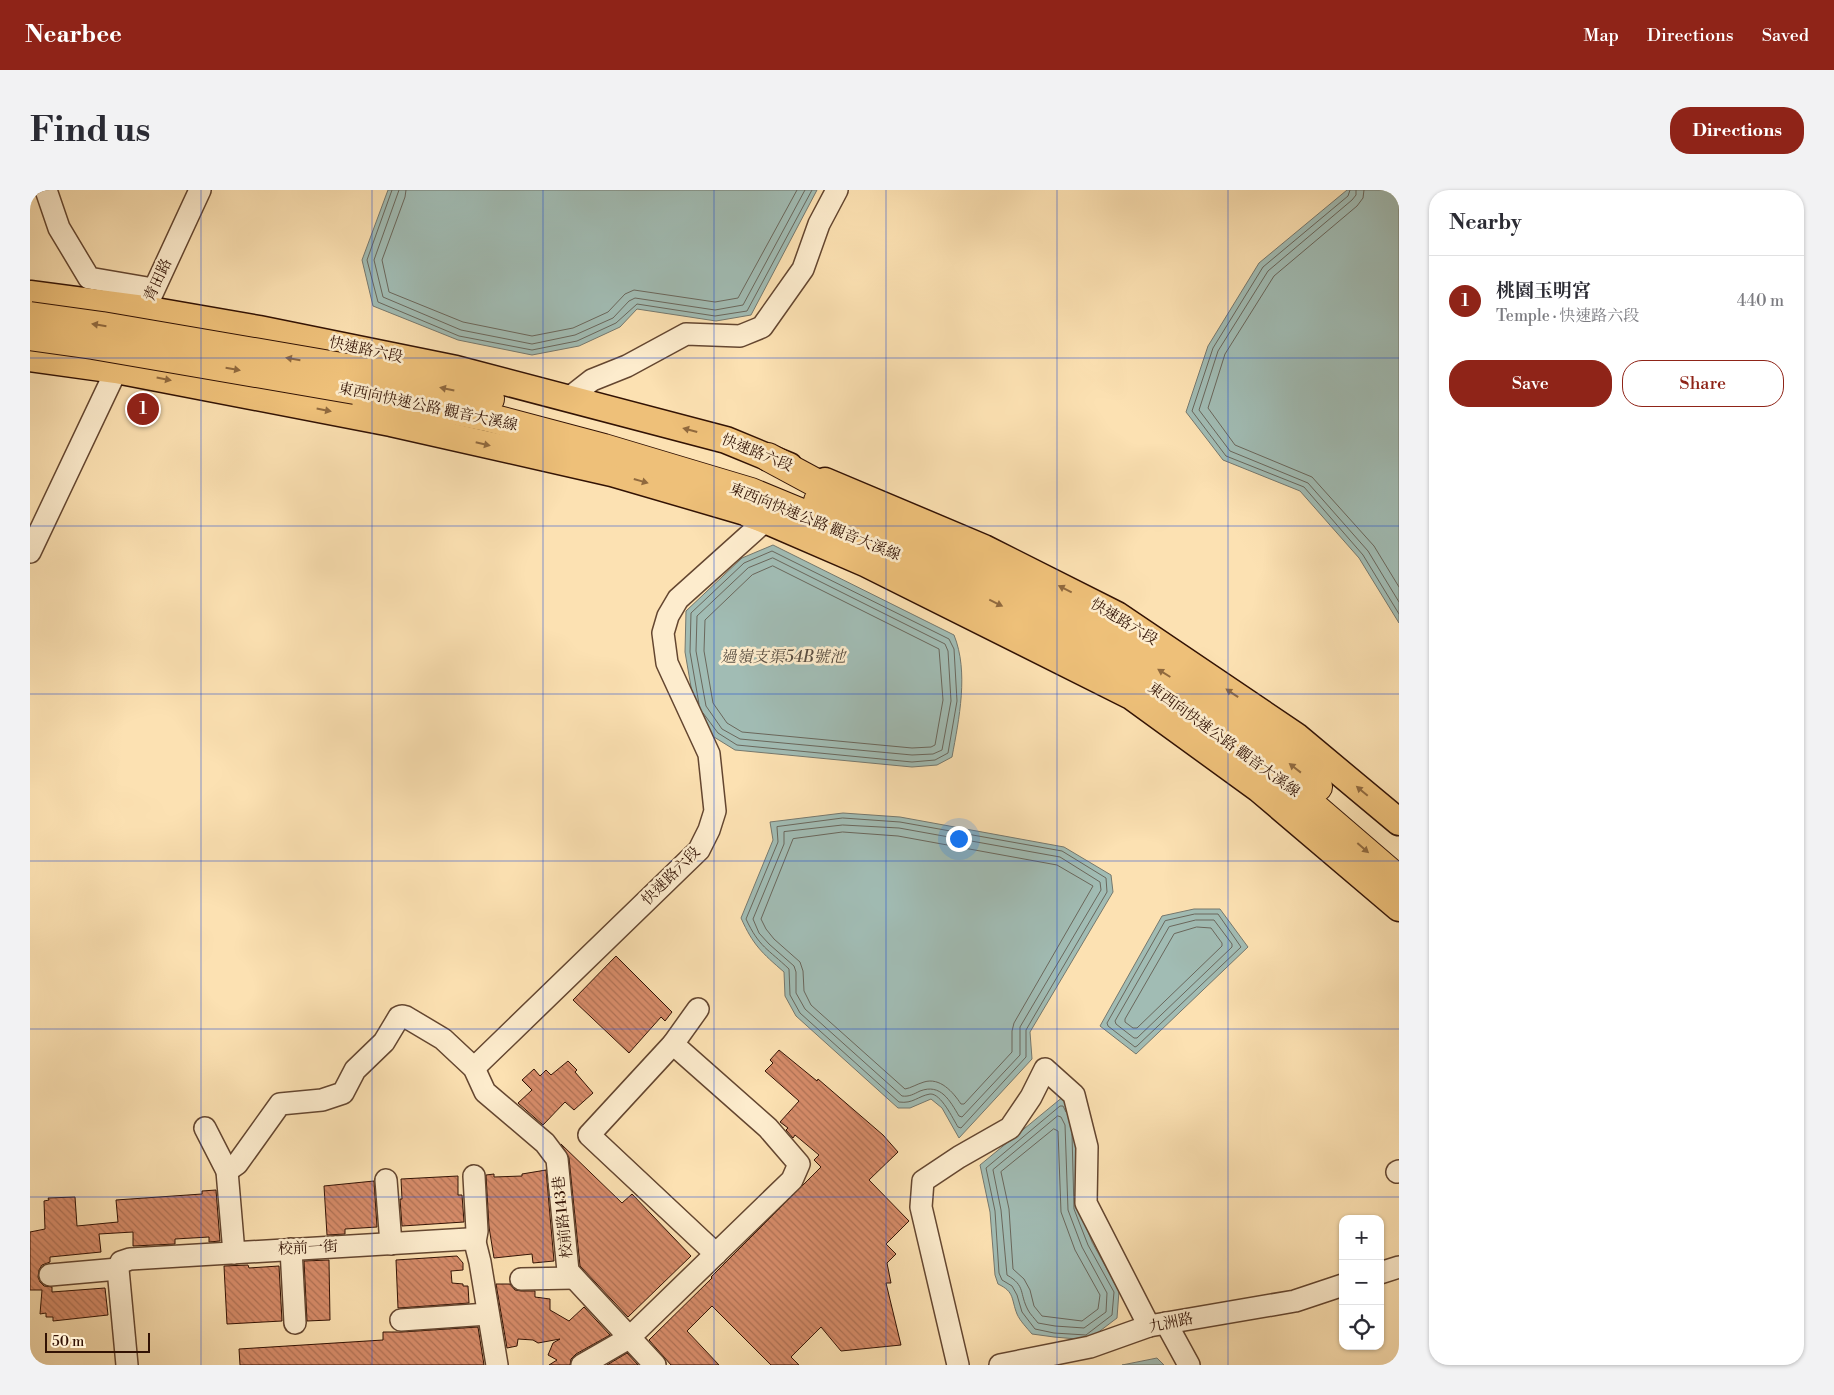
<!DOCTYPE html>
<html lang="en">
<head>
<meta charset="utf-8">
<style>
  :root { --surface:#fff; --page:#f2f2f3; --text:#2b2b33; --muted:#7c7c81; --line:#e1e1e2; --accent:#8f2418 }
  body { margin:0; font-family:"Libre Bodoni","Noto Serif TC",serif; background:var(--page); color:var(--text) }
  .controls { position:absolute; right:15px; bottom:15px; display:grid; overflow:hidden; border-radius:10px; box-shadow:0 1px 4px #0004 }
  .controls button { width:45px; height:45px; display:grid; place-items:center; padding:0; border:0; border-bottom:1px solid var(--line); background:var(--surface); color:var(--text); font:25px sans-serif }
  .scale { position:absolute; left:15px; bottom:12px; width:105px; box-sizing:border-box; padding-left:5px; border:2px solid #321204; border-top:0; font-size:14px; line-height:18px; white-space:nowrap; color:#321204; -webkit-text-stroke:4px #fdeccd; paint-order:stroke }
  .you { position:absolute; left:928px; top:648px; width:18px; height:18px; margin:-12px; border:4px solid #fff; border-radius:50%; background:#1a73e8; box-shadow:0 0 0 8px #1a73e833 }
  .badge { display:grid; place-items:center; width:32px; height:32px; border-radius:50%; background:var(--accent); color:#fff; font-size:16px; font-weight:700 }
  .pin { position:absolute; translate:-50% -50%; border:2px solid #fff; box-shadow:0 1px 5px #0006 }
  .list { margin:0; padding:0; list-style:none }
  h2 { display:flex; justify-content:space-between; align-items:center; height:65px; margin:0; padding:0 20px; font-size:21px }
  h2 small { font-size:16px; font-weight:400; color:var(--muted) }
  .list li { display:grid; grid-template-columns:32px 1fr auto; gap:15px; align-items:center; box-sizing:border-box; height:90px; padding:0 20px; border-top:1px solid var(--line) }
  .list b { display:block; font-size:19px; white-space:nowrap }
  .list p { margin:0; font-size:16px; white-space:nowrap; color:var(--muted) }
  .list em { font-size:16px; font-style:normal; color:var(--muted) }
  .actions { display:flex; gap:10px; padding:15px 20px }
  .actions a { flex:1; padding:11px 0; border:1px solid var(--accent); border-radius:20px; text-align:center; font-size:18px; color:var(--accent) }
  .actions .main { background:var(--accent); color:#fff }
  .icon { flex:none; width:28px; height:28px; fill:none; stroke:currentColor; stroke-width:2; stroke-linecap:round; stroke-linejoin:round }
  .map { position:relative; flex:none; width:1369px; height:1175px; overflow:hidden; border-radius:20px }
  header { display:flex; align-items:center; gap:30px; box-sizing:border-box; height:70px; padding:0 25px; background:var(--accent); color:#fff }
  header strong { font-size:24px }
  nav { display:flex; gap:28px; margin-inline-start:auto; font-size:18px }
  .intro { display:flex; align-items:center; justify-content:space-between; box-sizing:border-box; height:120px; padding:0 30px }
  h1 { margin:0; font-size:35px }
  .button { padding:12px 22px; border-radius:20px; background:var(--accent); color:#fff; font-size:18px; font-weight:700 }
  main { display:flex; gap:30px; padding:0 30px }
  aside { flex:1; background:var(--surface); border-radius:20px; box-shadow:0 1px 4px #0004 }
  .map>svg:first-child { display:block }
  .water { fill:#a1bcb4; stroke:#75786e }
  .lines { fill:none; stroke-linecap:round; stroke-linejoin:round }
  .shore { stroke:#6a675c; stroke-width:1 }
  .building { fill:url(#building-back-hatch); stroke:#321204 }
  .minor-casing { stroke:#644630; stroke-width:24 }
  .major-casing { stroke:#321204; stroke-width:29 }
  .highway-casing { stroke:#321204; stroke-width:30 }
  .minor { stroke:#fdeccd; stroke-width:21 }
  .major { stroke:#eec079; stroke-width:26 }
  .highway { stroke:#eec079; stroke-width:28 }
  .highway-bridge-casing { stroke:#321204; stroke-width:30; stroke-linecap:butt }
  .highway-bridge { stroke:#eec079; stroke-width:28 }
  .oneway { fill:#90693e }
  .grid { fill:none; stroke:#1d4ed8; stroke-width:1; stroke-opacity:0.55 }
  .labels { text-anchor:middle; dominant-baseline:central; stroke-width:5; stroke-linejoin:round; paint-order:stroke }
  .street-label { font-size:15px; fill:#321204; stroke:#fdeccd }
  .water-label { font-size:16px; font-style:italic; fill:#594e42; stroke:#fdeccd }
</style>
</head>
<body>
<header>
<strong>Nearbee</strong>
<nav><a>Map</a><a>Directions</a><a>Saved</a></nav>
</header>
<div class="intro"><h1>Find us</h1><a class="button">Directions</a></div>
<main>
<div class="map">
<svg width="1369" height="1175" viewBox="0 0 1369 1175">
  <defs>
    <pattern id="building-back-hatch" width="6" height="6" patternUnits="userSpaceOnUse" patternTransform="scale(1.25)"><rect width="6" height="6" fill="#d78c6a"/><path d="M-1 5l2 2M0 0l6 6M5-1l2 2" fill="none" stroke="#af7155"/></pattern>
  </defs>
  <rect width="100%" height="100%" fill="#fce1b2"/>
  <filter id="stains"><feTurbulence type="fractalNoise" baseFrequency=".004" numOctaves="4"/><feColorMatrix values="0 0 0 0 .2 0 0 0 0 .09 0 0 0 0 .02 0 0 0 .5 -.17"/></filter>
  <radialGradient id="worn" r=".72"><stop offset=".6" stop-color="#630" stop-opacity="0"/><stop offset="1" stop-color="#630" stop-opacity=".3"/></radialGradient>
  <g class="water">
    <path d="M358 0H787L721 125 686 131 607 119 590 137 549 156 502 165 428 150 343 116 332 70Z"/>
    <path d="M1317 0H1369V433L1329 368 1270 301 1193 270 1156 222 1178 156 1229 73Z"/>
    <path d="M743 355 924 445C939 482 929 529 922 567L907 575 882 577 705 560 684 547 665 520 655 462 656 421 712 368Z"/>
    <path d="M813 623 870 627 1034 657 1081 685 1083 702 1000 842 1002 869 929 948 912 918 901 909 880 918H868L766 826 755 806 754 782C732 763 723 755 711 728L743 650 740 632Z"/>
    <path d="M1164 719H1190L1218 757 1106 864 1070 836 1132 726Z"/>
    <path d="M1034 906 1046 932 1049 1018 1062 1052 1089 1101 1087 1128 1058 1150 1024 1147 1002 1144C997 1138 990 1131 987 1124 981 1109 985 1102 968 1094L965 1085 960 1022 950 975Z"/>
    <path d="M1127 1168 1134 1175H1092Z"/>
  </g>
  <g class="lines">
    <g class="shore">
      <path d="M362 0 337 70 348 112 429 146 502 160 547 151 586 133 607 114 685 126 717 121 782 0"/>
      <path d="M369 0 344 70 353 107 431 140 502 154 545 145 583 128 599 111 605 108 685 120 713 115 775 0"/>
      <path d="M376 0 375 7 352 70 359 102 433 132 502 146 543 138 578 122 595 104 604 100 685 112 708 108 767 0"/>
      <path d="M1320 0 1318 6 1233 77 1183 158 1162 221 1196 266 1274 297 1333 365 1369 424"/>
      <path d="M1326 0V5L1322 10 1238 81 1188 161 1169 220 1200 261 1278 293 1338 361 1369 412"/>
      <path d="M1334 0 1333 8 1327 16 1244 86 1195 164 1178 218 1205 255 1282 287 1344 356 1369 397"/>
      <path d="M743 368 915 454 918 461 921 511 912 560 903 564 882 565 710 549 692 539 676 516 666 461 667 426 718 378Z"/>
      <path d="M743 376 909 459 913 510 905 555 901 557 882 558 712 542 697 533 683 513 674 461 675 430 722 385Z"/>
      <path d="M669 514 660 462 661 423 714 373 742 361 919 449 924 459 927 511 918 563 905 570 882 572 707 555 688 543 673 523"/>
      <path d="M813 628 870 632 1032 661 1076 688 1077 702 996 840V867L931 938 928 937C923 929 911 903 900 904 888 906 883 914 869 912L770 823 760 805 759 779C738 759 729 757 716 729L748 652 747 637Z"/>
      <path d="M813 635 869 638 1030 667 1070 692 1071 700 990 837V865L932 927 929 926C920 911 911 893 890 901 884 904 879 907 872 906L775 819 766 803V782L764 776 739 754 729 743 723 729 754 654V642Z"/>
      <path d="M813 642 868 646 1027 675 1063 696 984 833 982 841V862L934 914H931C923 902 910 887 894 892 887 894 881 898 875 899L781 815 774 801 773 781 770 772 744 749 736 739 731 729 763 649Z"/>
      <path d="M1165 724H1188L1211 757 1107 856 1105 857 1078 836 1077 833 1135 731Z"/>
      <path d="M1166 730H1184L1202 754V757L1107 848H1104L1086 834 1085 831 1139 737Z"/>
      <path d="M1167 737 1181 738 1192 753V756L1107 838H1103L1095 832V829L1144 744Z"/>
      <path d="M1036 922 1033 916H1030L956 978 965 1021 969 1083 972 1090 982 1096 987 1105 992 1122 1005 1139 1024 1143 1056 1145 1082 1125 1084 1102 1058 1055 1044 1019 1042 944"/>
      <path d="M1028 926 1031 927 1035 935 1038 1020 1052 1057 1077 1103 1076 1122 1054 1138 1025 1136 1008 1133C1005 1129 1000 1124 998 1120 989 1103 996 1096 977 1085L971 1020 963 980Z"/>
      <path d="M1024 939 1028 941 1031 1022 1045 1060 1070 1105 1068 1119 1052 1131 1012 1126 1004 1116 1000 1100 994 1089 983 1079 979 1019 971 982Z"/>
    </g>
  </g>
  <g class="building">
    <path d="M586 766 642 822 635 831 631 827 599 863 543 810Z"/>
    <path d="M749 860 787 891 788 889 853 945 868 962 839 990 879 1031 856 1054 866 1064 857 1073 861 1093H856L871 1155 811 1161 791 1137 761 1167 769 1175H741L682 1116 657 1141 689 1175H641L619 1150 682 1088 681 1087 791 977 784 970 789 965 765 945 763 948 756 940 758 938 750 932 769 911 735 881 743 873 740 870Z"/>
    <path d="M538 871 547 880 545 882 563 903 544 920 535 912 513 935 488 913 502 900 492 890 504 879 510 886 516 880 521 885Z"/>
    <path d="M531 954 592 1013 602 1004 661 1066 598 1127 550 1076 539 968Z"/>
    <path d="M516 980 524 1071 503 1073 502 1064 464 1068 459 1037 456 985 464 984V987L492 986V984Z"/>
    <path d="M428 986V1005H432L434 1032 372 1036 370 1009H372L371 989Z"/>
    <path d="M344 991 347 1037 315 1039V1044L297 1045 294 996Z"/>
    <path d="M186 1000 190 1051 179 1052V1047L145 1049V1054L103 1056V1042L69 1044 71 1062 20 1067V1072L12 1075 9 1080 8 1087 10 1092 14 1096 22 1097V1102L75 1098 78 1125 23 1131V1127H16V1123L10 1124 12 1100H0V1042L15 1039 14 1011 19 1010 18 1008 45 1007 47 1036 88 1032 86 1010 172 1004V1001Z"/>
    <path d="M427 1066 433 1073V1080L421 1081 422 1093 433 1094V1096H438L439 1113 368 1118 366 1070Z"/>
    <path d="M299 1070 300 1130 277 1131 274 1071Z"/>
    <path d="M218 1075 219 1078 249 1076 252 1131 197 1134 194 1076Z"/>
    <path d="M466 1094H480L485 1100 491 1101H505V1107L520 1109V1120L539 1131 554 1117 580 1145 546 1164 541 1169 540 1175H519L527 1170 518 1165 523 1153 530 1149 508 1153 503 1150 488 1149 487 1156 477 1158Z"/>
    <path d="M448 1137 454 1175H210L209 1159 353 1150V1142H372Z"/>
    <path d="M597 1163 608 1175H577Z"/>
  </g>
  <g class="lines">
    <defs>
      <g id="minor">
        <path d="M16 0 29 38 59 88 123 99"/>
        <path d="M108 134 170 0"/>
        <path d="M539 208 562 190 597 176 656 144 710 146 732 137 773 79 789 34 807 0"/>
        <path d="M0 362 93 166"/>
        <path d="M668 819 643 854 559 945 686 1064"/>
        <path d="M444 878 669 660 679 640 685 621 679 564 637 473 633 443 638 426 648 409 736 330"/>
        <path d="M175 938 197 981 204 1063"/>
        <path d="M197 981 207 974 250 914 292 910 313 903 325 880 354 852 369 827 372 826 376 827 413 849 444 878 455 902 515 953 527 969 538 1081 625 1175"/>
        <path d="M1367 982 1369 981"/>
        <path d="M444 986 447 1041 445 1052"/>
        <path d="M356 990 361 1054"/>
        <path d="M261 1059 265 1133"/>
        <path d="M1350 1083 1369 1077"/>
        <path d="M20 1085 88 1079"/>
        <path d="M491 1089 544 1088"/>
        <path d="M371 1130 458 1124"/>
        <path d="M1136 1133 1159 1175"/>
        <path d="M97 1175 88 1079 91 1072 100 1069 438 1049 445 1052 450 1072 467 1175"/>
        <path d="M552 1175 599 1148 762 990 769 974 738 938 643 854"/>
        <path d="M928 1175 891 1017 893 991 929 967 980 938 1001 907 1015 879 1044 905 1057 957 1056 1013 1119 1136"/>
        <path d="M970 1175 1060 1157 1119 1136 1265 1111 1313 1095"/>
      </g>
      <g id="major">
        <path d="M0 104 114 119 229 139 426 179 696 250 759 276"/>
        <path d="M0 168 86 180 361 233 582 283 719 323 837 374 1101 506 1229 599 1369 718"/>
        <path d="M795 291 954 358 1087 425 1266 546 1369 632"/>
      </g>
      <g id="highway">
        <path d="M329 180 460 209"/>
        <path d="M325 200 457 227 574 258 721 302 842 352 1057 459 1139 507 1275 609 1369 690"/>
        <path d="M738 267 816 309"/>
        <path d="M788 311 847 332 1057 436 1181 512 1288 597"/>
        <path d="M719 323 768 340"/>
      </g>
    </defs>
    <use href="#minor" class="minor-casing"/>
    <use href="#major" class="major-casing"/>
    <use href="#highway" class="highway-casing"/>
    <use href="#minor" class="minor"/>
    <use href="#major" class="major"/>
    <use href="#highway" class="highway"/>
    <defs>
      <g id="highway-bridge">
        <path d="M0 126 72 136 329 180"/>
        <path d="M0 146 63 155 325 200"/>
      </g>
    </defs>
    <use href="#highway-bridge" class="highway-bridge-casing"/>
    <use href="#highway-bridge" class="highway-bridge"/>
  </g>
  <defs><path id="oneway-solid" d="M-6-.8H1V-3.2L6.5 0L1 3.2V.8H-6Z" transform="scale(1.25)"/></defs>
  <g class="oneway">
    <use href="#oneway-solid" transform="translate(69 135) rotate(-171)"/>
    <use href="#oneway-solid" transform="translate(263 169) rotate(-170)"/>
    <use href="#oneway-solid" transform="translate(203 179) rotate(10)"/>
    <use href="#oneway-solid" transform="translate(134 189) rotate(11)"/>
    <use href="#oneway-solid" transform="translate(417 199) rotate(-168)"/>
    <use href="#oneway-solid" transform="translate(294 220) rotate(11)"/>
    <use href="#oneway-solid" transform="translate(660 240) rotate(-165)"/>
    <use href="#oneway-solid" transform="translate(453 254) rotate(13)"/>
    <use href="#oneway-solid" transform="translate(611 291) rotate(16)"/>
    <use href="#oneway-solid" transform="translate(1035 399) rotate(-153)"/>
    <use href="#oneway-solid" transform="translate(966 413) rotate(26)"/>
    <use href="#oneway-solid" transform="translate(1134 483) rotate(-148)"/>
    <use href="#oneway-solid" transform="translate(1202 503) rotate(-146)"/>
    <use href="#oneway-solid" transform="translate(1265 578) rotate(-142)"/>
    <use href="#oneway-solid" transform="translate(1332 601) rotate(-140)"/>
    <use href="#oneway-solid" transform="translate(1333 658) rotate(41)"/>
  </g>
  <path class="grid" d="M171 0V1175M342 0V1175M513 0V1175M684 0V1175M856 0V1175M1027 0V1175M1198 0V1175M0 168H1369M0 336H1369M0 504H1369M0 671H1369M0 839H1369M0 1007H1369"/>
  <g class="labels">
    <g class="street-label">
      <text transform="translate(128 90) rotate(-65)">青田路</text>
      <text transform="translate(336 160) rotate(12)">快速路六段</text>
      <text transform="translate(398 217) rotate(12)">東西向快速公路 觀音大溪線</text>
      <text transform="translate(727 263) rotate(22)">快速路六段</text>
      <text transform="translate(785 332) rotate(22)">東西向快速公路 觀音大溪線</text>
      <text transform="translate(1094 432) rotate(31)">快速路六段</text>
      <text transform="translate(1194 550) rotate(36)">東西向快速公路 觀音大溪線</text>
      <text transform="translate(641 686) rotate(-45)">快速路六段</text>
      <text transform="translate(533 1027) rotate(-96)">校前路143巷</text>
      <text transform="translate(278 1058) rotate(-3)">校前一街</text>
      <text transform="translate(1141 1133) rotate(-12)">九洲路</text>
    </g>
    <g class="water-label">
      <text x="753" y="467">過嶺支渠54B號池</text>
    </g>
  </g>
  <rect width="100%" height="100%" filter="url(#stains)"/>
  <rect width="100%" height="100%" fill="url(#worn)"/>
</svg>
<div class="controls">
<button>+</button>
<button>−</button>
<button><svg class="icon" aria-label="locate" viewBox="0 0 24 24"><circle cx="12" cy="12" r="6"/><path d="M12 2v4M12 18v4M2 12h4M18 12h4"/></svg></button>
</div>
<div class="scale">50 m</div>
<div class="you"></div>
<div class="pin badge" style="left:113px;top:219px">1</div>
</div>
<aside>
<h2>Nearby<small></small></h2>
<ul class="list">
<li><span class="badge">1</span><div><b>桃園玉明宮</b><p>Temple · 快速路六段</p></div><em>440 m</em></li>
</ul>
<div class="actions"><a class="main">Save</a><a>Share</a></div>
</aside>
</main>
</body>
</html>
